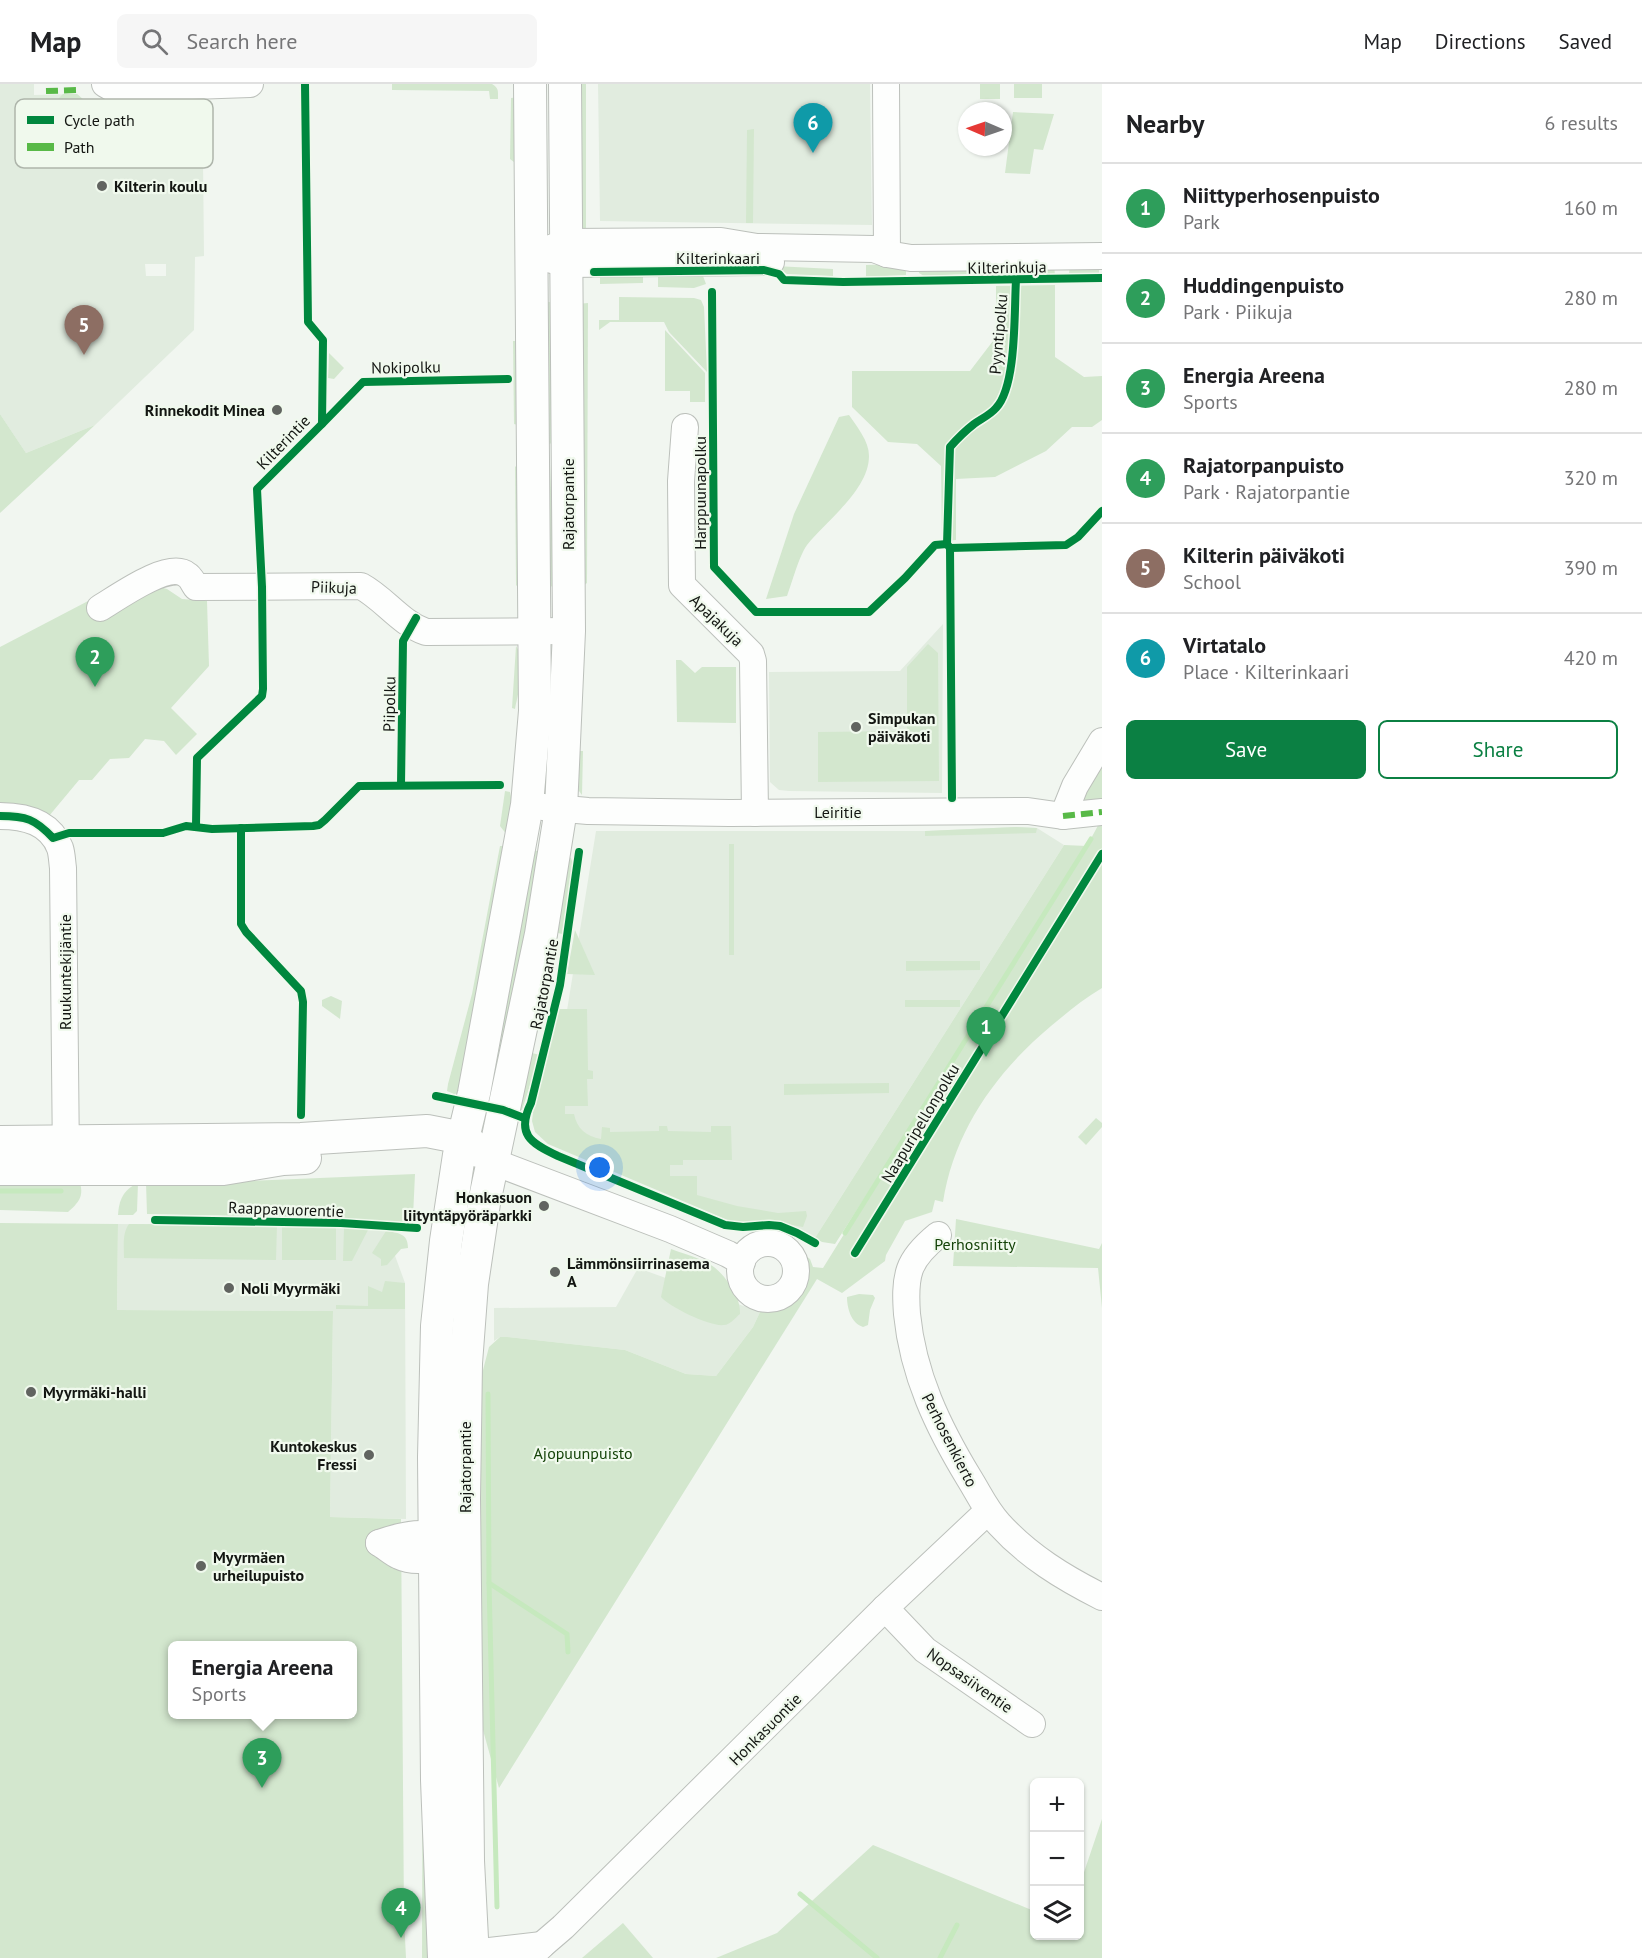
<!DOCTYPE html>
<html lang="en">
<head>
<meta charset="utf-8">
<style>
  :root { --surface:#fff; --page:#f6f6f6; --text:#202124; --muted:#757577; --line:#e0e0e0; --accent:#0b8043 }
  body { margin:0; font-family:"PT Sans",sans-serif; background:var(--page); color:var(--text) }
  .controls { position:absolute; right:18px; bottom:18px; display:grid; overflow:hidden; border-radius:9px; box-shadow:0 2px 4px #0004 }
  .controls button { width:54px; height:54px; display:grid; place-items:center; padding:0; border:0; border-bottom:2px solid var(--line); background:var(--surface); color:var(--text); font:30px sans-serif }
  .compass { position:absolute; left:958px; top:18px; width:54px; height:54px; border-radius:50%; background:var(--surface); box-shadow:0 2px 4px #0004; rotate:272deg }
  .you { position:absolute; left:600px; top:1084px; width:21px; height:21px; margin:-15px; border:4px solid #fff; border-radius:50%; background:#1a73e8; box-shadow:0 0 0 9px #1a73e833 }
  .badge { display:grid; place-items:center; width:39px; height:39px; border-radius:50%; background:var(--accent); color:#fff; font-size:20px; font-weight:700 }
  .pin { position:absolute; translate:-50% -50px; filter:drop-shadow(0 2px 3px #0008) }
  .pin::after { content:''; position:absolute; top:32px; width:21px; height:18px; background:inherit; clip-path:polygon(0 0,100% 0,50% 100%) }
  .popup { position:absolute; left:168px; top:1557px; width:189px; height:78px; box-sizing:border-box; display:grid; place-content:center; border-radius:9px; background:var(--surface); filter:drop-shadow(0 2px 4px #0005); font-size:20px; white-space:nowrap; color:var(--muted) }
  .popup b { font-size:22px; color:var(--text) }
  .popup::after { content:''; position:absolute; left:50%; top:100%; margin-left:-12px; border:12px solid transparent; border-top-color:var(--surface) }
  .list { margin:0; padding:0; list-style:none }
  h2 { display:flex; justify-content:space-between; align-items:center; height:78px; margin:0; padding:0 24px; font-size:26px }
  h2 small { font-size:20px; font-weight:400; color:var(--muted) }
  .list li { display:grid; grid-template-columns:39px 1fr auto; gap:18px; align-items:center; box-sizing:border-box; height:90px; padding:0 24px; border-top:2px solid var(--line) }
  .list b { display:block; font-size:22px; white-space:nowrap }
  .list p { margin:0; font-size:20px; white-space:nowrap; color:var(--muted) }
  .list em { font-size:20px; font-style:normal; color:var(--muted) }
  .actions { display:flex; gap:12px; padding:18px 24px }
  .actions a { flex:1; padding:14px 0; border:2px solid var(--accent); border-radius:9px; text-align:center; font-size:21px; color:var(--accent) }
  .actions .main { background:var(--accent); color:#fff }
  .icon { flex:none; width:33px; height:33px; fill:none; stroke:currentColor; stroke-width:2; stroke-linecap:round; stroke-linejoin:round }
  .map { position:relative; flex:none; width:1102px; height:1874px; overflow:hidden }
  header { display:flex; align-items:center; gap:36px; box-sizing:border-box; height:84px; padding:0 30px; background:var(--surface); border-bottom:2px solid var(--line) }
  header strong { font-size:28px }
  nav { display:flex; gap:33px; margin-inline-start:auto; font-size:21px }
  .search { width:420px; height:54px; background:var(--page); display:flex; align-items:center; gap:15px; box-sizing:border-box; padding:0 21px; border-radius:9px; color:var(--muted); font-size:22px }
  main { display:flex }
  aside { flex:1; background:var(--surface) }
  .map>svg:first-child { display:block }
  .built { fill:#e1ecdf; fill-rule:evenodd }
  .green { fill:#d3e7ce; fill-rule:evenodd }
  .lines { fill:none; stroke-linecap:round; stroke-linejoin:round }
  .stream { stroke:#c6e9be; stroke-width:5 }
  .minor-casing { stroke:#bcc0bb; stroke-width:28 }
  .major-casing { stroke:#bcc0bb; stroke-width:34 }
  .minor { stroke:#fdfefd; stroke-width:26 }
  .major { stroke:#fdfefd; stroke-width:32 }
  .quiet { stroke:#58b947; stroke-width:6; stroke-dasharray:12 6; stroke-linecap:butt }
  .cycleway-casing { stroke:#f0f9ed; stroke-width:11 }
  .cycleway { stroke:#00873e; stroke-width:8 }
  .poi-dot { fill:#616460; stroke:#f0f9ed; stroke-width:2 }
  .labels { text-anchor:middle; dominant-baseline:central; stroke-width:4.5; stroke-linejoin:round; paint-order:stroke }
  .poi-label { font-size:16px; font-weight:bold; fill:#131612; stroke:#f0f9ed; text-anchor:start }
  .street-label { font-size:16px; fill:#131612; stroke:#f0f9ed }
  .park-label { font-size:16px; fill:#144308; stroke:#f0f9ed }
  .key { fill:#f0f9ed; stroke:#aeb5ab; stroke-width:1.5 }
  .key-label { font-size:16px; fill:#131612 }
</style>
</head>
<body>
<header>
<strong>Map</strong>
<div class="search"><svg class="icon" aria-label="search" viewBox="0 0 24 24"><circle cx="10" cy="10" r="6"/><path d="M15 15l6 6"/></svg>Search here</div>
<nav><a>Map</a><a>Directions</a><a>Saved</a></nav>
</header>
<main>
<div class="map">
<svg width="1102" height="1874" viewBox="0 0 1102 1874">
  <rect width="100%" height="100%" fill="#f1f6f0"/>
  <g class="built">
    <path d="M0 0H34V11L77 10 154 75 203 74 204 172 195 173 194 246 95 341 26 369 0 330ZM145 180H166V192H146Z"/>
    <path d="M598 0H870L872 141 600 137Z"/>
    <path d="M943 540 942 709 789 707 779 706 770 698 769 588 900 587Z"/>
    <path d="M1016 743 1037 744 1064 761 815 1154 754 1141 561 1061 548 1044 596 747H929Z"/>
    <path d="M118 1140 336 1142 386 1147 405 1199 406 1435 330 1433 333 1227 117 1226Z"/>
    <path d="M638 1184 760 1228 753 1243 716 1292 686 1290 625 1266 507 1253H500L494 1257V1224L616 1223Z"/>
  </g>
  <g class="green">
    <path d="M392 0H492C499 4 498 7 498 15H490L489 7 392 6Z"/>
    <path d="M573 0H586V149L577 148Z"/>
    <rect x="980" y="0" width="20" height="15"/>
    <rect x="1014" y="0" width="28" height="14"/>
    <path d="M63 10H77L89 21 86 25 75 16 58 35 56 33V17Z"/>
    <path d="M520 13 519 82 510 75 511 14Z"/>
    <path d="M1013 28 1054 30 1043 66 1034 65 1030 90 1005 89Z"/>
    <path d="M754 45 753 139H746L747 46Z"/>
    <path d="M906 180V191L866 193V181Z"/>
    <path d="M989 180V189L924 192 919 189 918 182Z"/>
    <path d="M1070 180H1099V190H1069Z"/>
    <path d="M1054 181 1055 191 998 192V182Z"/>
    <path d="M775 182 833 185V192L787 190Z"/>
    <path d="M600 192H643V199L600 200Z"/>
    <path d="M658 192H703L706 200 694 204 658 203Z"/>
    <path d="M1055 201V273L1084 293 1102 292V336L1092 343H1072L1046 367 995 393 956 395V456L942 457 941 382 917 360 888 358 852 323V287H970L996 253V202Z"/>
    <path d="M619 213 694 214 701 216 704 223 707 288 669 248 664 238H610L599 246V236H619Z"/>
    <path d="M543 218H557L555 358 549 360 546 359Z"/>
    <path d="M588 219 587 499 583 502 577 220Z"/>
    <path d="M665 246 705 289V318H690V307H665Z"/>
    <path d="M513 257H523L518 341 514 340Z"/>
    <path d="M329 269 344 284 334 295 328 294Z"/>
    <path d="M0 330 26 369 95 341 0 429Z"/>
    <path d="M849 331C857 343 869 357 869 372 869 406 826 437 807 461 799 472 792 499 787 512L766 515 794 430 839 333Z"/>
    <path d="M518 380 520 506 516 501 515 383Z"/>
    <path d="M545 380 550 381 551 406 559 424 554 503 546 501Z"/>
    <path d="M160 503 167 505 182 515 207 517 209 582 171 624 197 650 176 671 164 657 145 655 129 674 110 675 92 696H79L49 732C33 721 19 721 0 721V563L90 516Z"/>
    <path d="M928 560 938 569 939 697 818 698V648L907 647V583Z"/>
    <path d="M516 562C527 579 519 606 515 625L512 624Z"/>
    <path d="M676 576H681L695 589 702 583H736V639L677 638Z"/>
    <path d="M576 667H583L582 711 576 703Z"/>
    <path d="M1102 672V716L1084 718 1079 715Z"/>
    <path d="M505 707 510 708 513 723 507 751 500 742Z"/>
    <path d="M1102 734V904C1083 915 1067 929 1051 942 996 988 954 1047 943 1118L935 1116 932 1128 905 1137 886 1171 885 1177 842 1209 817 1195 499 1704 483 1646 478 1527 475 1306 483 1286 489 1263 500 1253H507L625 1266 686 1290 716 1292 753 1243 760 1228C778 1226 801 1221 806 1201 809 1193 807 1181 806 1172L810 1175 813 1183 823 1184 936 1002 835 1160 822 1158 815 1154 1064 761 1087 762Z"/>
    <path d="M1016 743 1037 744 1036 749 925 752V747Z"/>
    <rect x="729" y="760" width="5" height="111"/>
    <path d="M500 762H507L461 1009 454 1010 447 1007 448 1000 472 910Z"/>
    <path d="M531 766 544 768 495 1019 488 1017 500 959 501 926Z"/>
    <path d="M567 772 571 774 573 780 562 850 558 849 555 878 550 877Z"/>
    <path d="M575 846 595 891 567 890Z"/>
    <path d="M906 877H980V886L906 887Z"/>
    <path d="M331 912 342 917 340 935 322 922V916Z"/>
    <rect x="905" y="916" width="55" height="7"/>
    <path d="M557 925H587L588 986 593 987V995H587L588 1022H565V1030H574C577 1045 586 1052 601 1055L602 1043 610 1044V1048L659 1047V1042H667L668 1047 711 1048V1042H731L732 1076H683V1081H670V1092H697V1111L737 1122 778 1129 806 1127 807 1132 803 1143 771 1137 742 1139 730 1137 548 1060 535 1048 532 1037 534 1019Z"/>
    <path d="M532 969 540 971 522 1026 514 1025Z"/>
    <path d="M889 999V1009L784 1011V1000Z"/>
    <path d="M1096 1034 1102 1039V1043L1086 1061 1078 1053Z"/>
    <path d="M0 1090 80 1099C84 1113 78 1119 68 1128L0 1126Z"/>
    <path d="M415 1090 413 1133 407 1139 402 1140 339 1134 147 1130 146 1099H203Z"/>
    <path d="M138 1099 137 1127 133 1131H118C119 1116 123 1106 138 1099Z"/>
    <path d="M956 1135 1099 1165 1102 1159V1224L1098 1184 953 1182Z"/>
    <path d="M0 1139 118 1140 117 1226 333 1227 330 1433 401 1435 404 1834 406 1874H0ZM172 1562H352V1630H172Z"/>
    <path d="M129 1140 277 1141 276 1176 124 1174C124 1163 122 1149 129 1140Z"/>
    <rect x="282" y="1142" width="54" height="34"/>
    <path d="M344 1144 368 1146 352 1177H343Z"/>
    <path d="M386 1147C398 1149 408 1149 408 1164L401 1165 387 1181 381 1182V1175L372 1169Z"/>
    <path d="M671 1165C698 1175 715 1176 731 1203 737 1211 740 1220 740 1230 735 1234 730 1241 724 1241 710 1243 670 1223 661 1213Z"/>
    <path d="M385 1197 405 1199V1225H336V1221L368 1222V1202L382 1208Z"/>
    <path d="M859 1210 873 1211 875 1214 870 1226 868 1241 863 1243C851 1239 847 1224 847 1213Z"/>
    <path d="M423 1502 434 1874H422Z"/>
    <path d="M1102 1735V1874H716L777 1849 873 1761 1034 1827V1852H1080V1800Z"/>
    <path d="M623 1839 653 1874H582Z"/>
  </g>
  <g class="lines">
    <g class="stream">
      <path d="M0 1107H61"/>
      <path d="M845 1149 1091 755"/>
      <path d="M488 1310 489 1499 497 1823"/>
      <path d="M489 1499 567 1550 568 1568"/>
      <path d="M800 1810 877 1874"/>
      <path d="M940 1874 957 1841"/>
    </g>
    <defs>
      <g id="minor">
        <path d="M105 0 112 4H134L250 0"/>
        <path d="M886 0 887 170"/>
        <path d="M532 171 567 158 721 157 757 163 874 165 887 170 911 174 1102 172"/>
        <path d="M548 175 567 180 771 178"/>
        <path d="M685 343 681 397 682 501 751 570 753 577 755 729"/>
        <path d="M100 524C117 514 169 476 187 491 191 493 193 499 196 503L361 502C385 515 400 539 426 548L569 547"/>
        <path d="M543 723 588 727 730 729 1028 727 1063 732 1102 728"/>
        <path d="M0 732C25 732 50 738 60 764 62 770 62 777 63 784L66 1076"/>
        <path d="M1063 732 1075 702 1102 657"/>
        <path d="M491 1077 670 1145 728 1170 742 1178"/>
        <path d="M938 1151C927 1160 915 1171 910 1185 905 1199 906 1216 907 1230 913 1291 938 1343 969 1394 979 1410 986 1426 999 1440 1028 1472 1064 1494 1102 1513"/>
        <circle cx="768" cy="1187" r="28"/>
        <path d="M379 1459C386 1463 392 1469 399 1472 416 1480 436 1475 451 1467"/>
        <path d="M379 1459C405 1450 425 1446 452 1455"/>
        <path d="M885 1524 925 1566 1032 1640"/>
        <path d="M466 1874 472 1869 542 1861"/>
        <path d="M529 1874 542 1861 563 1843 885 1524 988 1427"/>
      </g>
      <g id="major">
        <path d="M0 1058 301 1055 427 1047 463 1054 479 1067"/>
        <path d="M0 1085H223L283 1075 305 1074"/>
        <path d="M444 1874 437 1696 434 1373 437 1242 446 1157 459 1071 474 1009 527 721 535 627 530 0"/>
        <path d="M473 1874 468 1777 464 1414 466 1279 472 1200 484 1119 541 850 561 725 569 547 565 0"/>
      </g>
    </defs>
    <use href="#minor" class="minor-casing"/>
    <use href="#major" class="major-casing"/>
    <use href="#minor" class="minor"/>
    <use href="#major" class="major"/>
    <g class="quiet">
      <path d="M46 7 79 6"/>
      <path d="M1063 732 1102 728"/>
    </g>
    <defs>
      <g id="cycleway">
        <path d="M594 188 764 186 779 190 784 196 843 198 1102 194"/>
        <path d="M712 208 714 483 756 528H869L905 494 935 461 947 460 950 464 1066 461 1078 453 1102 427"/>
        <path d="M322 340 363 298 508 295"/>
        <path d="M947 460 950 363C957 355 965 347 974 340 981 335 990 331 996 324 1017 302 1014 227 1016 196"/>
        <path d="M950 464 952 714"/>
        <path d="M401 701 403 557 416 534"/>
        <path d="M0 732C26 732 35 735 53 754L69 749H163L186 742 212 745 313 742 319 741 325 736 359 702 500 701"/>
        <path d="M196 742 197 674 262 612 263 605 262 503 257 405 322 340 323 256 308 238 305 0"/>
        <path d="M241 744V840L246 848 301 907 303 918 301 1031"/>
        <path d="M579 768 560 901 531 1019C516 1050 530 1059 558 1072L725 1141 743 1143 769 1141 780 1142 797 1149 815 1159"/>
        <path d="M436 1012 503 1026 524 1034"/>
        <path d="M155 1136 341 1139 417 1144"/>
        <path d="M855 1169 1102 770"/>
      </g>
    </defs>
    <use href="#cycleway" class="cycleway-casing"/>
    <use href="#cycleway" class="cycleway"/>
  </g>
  <g class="poi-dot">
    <circle cx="102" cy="102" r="6"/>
    <circle cx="277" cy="326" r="6"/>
    <circle cx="856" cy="643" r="6"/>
    <circle cx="544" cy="1122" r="6"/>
    <circle cx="555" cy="1188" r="6"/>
    <circle cx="229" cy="1204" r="6"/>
    <circle cx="31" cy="1308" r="6"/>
    <circle cx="369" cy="1371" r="6"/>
    <circle cx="201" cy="1482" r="6"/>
  </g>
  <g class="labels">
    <g class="poi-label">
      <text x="114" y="102">Kilterin koulu</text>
      <text x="265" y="326" text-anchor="end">Rinnekodit Minea</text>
      <text x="868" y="634">Simpukan<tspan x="868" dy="18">päiväkoti</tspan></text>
      <text x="532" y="1113" text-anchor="end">Honkasuon<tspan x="532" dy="18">liityntäpyöräparkki</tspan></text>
      <text x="567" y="1179">Lämmönsiirrinasema<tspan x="567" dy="18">A</tspan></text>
      <text x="241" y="1204">Noli Myyrmäki</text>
      <text x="43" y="1308">Myyrmäki-halli</text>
      <text x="357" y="1362" text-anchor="end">Kuntokeskus<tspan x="357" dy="18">Fressi</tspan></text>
      <text x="213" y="1473">Myyrmäen<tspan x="213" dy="18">urheilupuisto</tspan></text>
    </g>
    <g class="street-label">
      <text x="718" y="174">Kilterinkaari</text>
      <text transform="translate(1007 183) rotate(-1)">Kilterinkuja</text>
      <text transform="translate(998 250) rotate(-85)">Pyyntipolku</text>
      <text transform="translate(406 283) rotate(-1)">Nokipolku</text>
      <text transform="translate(283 358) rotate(-46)">Kilterintie</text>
      <text transform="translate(700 409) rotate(-90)">Harppuunapolku</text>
      <text transform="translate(568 420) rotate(-90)">Rajatorpantie</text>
      <text transform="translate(334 503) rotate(2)">Piikuja</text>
      <text transform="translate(717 536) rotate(44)">Apajakuja</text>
      <text transform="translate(389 620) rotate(-89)">Piipolku</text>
      <text x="838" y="728">Leiritie</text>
      <text transform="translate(65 888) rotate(-90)">Ruukuntekijäntie</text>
      <text transform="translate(544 900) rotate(-79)">Rajatorpantie</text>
      <text transform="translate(920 1039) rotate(-59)">Naapuripellonpolku</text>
      <text transform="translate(286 1125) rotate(2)">Raappavuorentie</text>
      <text transform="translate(950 1356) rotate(63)">Perhosenkierto</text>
      <text transform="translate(465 1383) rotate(-90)">Rajatorpantie</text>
      <text transform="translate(970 1596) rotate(35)">Nopsasiiventie</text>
      <text transform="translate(765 1645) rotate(-45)">Honkasuontie</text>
    </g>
    <g class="park-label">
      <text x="975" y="1160">Perhosniitty</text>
      <text x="583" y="1369">Ajopuunpuisto</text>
    </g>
  </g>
  <rect x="15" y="15" width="198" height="69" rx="9" class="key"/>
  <rect x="27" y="32" width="27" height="8" fill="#00873e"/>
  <rect x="27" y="59" width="27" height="8" fill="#58b947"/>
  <g class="key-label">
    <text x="64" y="42">Cycle path</text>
    <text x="64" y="69">Path</text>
  </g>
</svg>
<div class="controls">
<button>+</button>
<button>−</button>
<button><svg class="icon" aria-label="layers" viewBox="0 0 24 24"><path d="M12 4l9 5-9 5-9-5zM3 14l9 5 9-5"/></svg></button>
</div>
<svg class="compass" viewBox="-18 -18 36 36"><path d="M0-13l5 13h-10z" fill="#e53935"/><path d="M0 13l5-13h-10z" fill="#757577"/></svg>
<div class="you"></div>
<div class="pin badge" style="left:986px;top:973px;background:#2e9e5b">1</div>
<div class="pin badge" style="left:95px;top:603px;background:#2e9e5b">2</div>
<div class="pin badge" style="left:262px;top:1704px;background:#2e9e5b">3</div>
<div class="popup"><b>Energia Areena</b>Sports</div>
<div class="pin badge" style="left:401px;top:1854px;background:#2e9e5b">4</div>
<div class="pin badge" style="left:84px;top:271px;background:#8d6e63">5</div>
<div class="pin badge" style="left:813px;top:69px;background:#0f9aa8">6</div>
</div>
<aside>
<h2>Nearby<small>6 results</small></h2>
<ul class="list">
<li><span class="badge" style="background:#2e9e5b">1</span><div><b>Niittyperhosenpuisto</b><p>Park</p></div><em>160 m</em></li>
<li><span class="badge" style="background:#2e9e5b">2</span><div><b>Huddingenpuisto</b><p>Park · Piikuja</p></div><em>280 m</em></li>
<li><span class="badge" style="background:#2e9e5b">3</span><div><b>Energia Areena</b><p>Sports</p></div><em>280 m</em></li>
<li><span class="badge" style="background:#2e9e5b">4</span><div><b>Rajatorpanpuisto</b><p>Park · Rajatorpantie</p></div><em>320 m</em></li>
<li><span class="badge" style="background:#8d6e63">5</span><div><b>Kilterin päiväkoti</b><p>School</p></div><em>390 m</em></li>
<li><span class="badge" style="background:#0f9aa8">6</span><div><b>Virtatalo</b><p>Place · Kilterinkaari</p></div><em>420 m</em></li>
</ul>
<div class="actions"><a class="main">Save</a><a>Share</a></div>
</aside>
</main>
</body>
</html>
